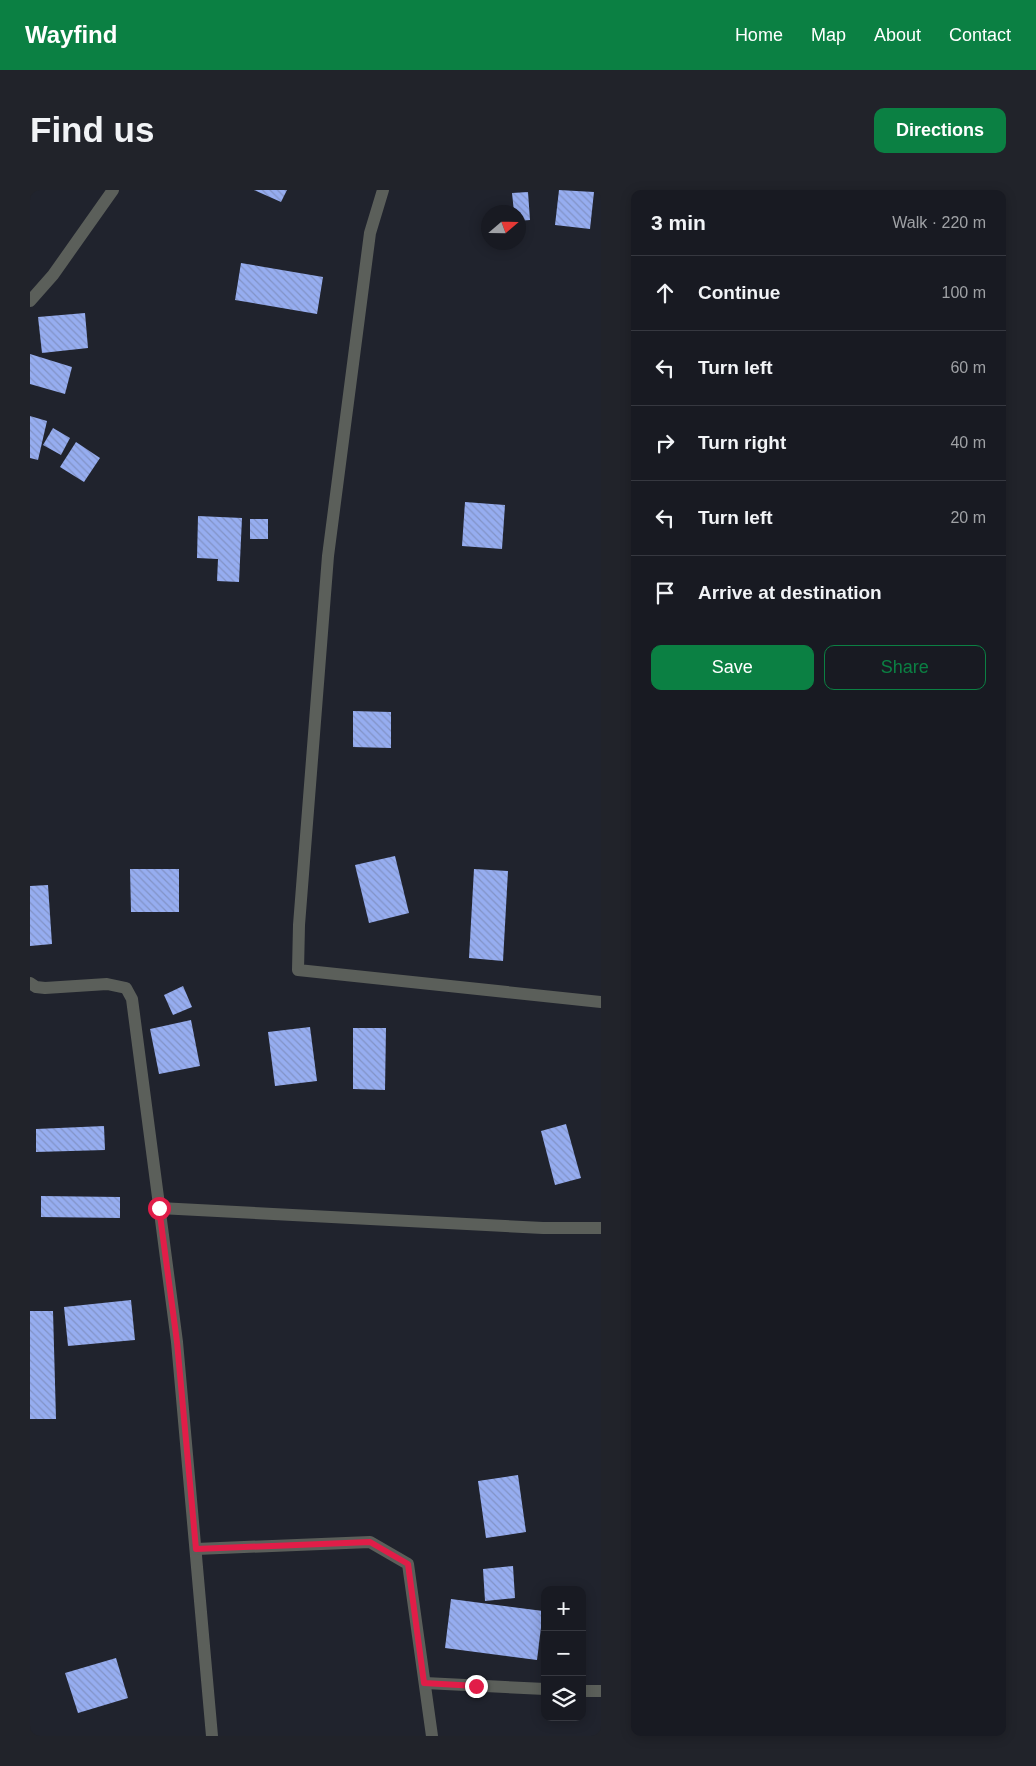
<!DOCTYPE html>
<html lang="en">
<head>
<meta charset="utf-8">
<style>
  :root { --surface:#181a22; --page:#21232a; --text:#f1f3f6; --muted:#9fa1a5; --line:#363840; --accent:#0b8043 }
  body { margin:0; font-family:Arial,sans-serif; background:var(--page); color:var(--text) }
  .controls { position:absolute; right:15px; bottom:15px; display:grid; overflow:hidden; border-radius:10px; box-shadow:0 2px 12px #0003 }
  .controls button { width:45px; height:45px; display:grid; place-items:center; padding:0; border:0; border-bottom:1px solid var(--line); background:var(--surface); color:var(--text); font:25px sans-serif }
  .compass { position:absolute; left:451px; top:15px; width:45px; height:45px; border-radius:50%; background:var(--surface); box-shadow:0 2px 12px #0003; rotate:70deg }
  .stop { position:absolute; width:15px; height:15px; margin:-11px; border:4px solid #e11d48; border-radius:50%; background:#fff }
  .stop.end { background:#e11d48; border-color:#fff; box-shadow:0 1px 5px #0008 }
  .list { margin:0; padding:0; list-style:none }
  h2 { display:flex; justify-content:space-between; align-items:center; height:65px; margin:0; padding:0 20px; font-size:21px }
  h2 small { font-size:16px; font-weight:400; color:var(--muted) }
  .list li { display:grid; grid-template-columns:32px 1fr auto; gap:15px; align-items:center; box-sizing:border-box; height:75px; padding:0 20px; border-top:1px solid var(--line) }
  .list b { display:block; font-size:19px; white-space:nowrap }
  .list em { font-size:16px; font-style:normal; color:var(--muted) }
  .actions { display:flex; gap:10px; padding:15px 20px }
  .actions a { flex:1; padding:11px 0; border:1px solid var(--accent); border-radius:10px; text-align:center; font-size:18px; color:var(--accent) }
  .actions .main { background:var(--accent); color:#fff }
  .icon { flex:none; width:28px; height:28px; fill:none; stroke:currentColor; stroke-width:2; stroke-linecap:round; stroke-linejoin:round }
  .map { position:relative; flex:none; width:571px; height:1546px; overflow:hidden; border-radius:10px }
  header { display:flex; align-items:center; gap:30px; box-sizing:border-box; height:70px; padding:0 25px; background:var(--accent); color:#fff }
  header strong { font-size:24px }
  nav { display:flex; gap:28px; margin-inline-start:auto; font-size:18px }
  .intro { display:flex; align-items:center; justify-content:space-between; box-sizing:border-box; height:120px; padding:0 30px }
  h1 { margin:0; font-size:35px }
  .button { padding:12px 22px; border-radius:10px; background:var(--accent); color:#fff; font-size:18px; font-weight:700 }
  main { display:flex; gap:30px; padding:0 30px }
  aside { flex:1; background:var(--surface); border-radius:10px; box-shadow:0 2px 12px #0003 }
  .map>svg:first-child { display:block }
  .building { fill:url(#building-back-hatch) }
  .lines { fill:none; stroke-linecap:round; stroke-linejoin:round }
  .minor { stroke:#5b5f5a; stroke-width:12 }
  .route { stroke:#e11d48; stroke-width:6 }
</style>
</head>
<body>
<header>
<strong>Wayfind</strong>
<nav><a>Home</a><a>Map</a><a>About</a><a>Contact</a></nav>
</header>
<div class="intro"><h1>Find us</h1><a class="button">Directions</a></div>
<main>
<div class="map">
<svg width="571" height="1546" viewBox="0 0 571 1546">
  <defs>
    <pattern id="building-back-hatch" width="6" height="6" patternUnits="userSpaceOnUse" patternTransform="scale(1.25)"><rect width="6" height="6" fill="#96adf0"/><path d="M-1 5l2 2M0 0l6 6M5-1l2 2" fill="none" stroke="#8293c6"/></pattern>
  </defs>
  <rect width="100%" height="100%" fill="#20232d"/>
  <g class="building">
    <path d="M224 0H257L251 12Z"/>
    <path d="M529 0 564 2 560 39 525 35Z"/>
    <path d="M498 2 500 30 488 31V22H484L482 3Z"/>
    <path d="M211 73 293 87 287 124 205 110Z"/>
    <path d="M55 123 58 158 12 163 8 127Z"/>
    <path d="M0 164 42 177 35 204 0 194Z"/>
    <path d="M0 226 17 231 8 270 0 268Z"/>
    <path d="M23 238 40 248 31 265 13 255Z"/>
    <path d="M46 252 70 268 54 292 30 277Z"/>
    <path d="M435 312 475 315 472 359 432 356Z"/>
    <path d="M168 326 212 328 209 392 187 391 188 369 167 368Z"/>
    <rect x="220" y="329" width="18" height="20"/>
    <path d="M323 521 361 522V558L323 557Z"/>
    <path d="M365 666 379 723 339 733 325 675Z"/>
    <path d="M100 679H149V722H101Z"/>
    <path d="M444 679 478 681 473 771 439 768Z"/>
    <path d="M18 695 22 754 0 756V696Z"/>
    <path d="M153 796 162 817 143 825 134 805Z"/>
    <path d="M161 830 170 876 129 884 120 839Z"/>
    <path d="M280 837 287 891 245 896 238 842Z"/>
    <path d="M323 838H356L355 900 323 899Z"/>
    <path d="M536 934 551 988 525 995 511 941Z"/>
    <path d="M74 936 75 960 6 962V939Z"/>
    <path d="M11 1006 90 1007V1028L11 1027Z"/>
    <path d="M101 1110 105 1150 38 1156 34 1117Z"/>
    <path d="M0 1121H23L26 1229H0Z"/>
    <path d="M488 1285 496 1342 456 1348 448 1291Z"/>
    <path d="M483 1376 485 1408 455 1411 453 1379Z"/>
    <path d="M421 1409 513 1421 507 1470 415 1458Z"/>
    <path d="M86 1468 98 1508 48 1523 35 1483Z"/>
  </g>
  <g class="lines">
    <g class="minor">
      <path d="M353 0 340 43 298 366 269 735 268 780 571 812"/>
      <path d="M0 111 23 85 83 0"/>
      <path d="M0 793 6 797 15 798 77 794 96 798 102 809 147 1152 182 1546"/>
      <path d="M129 1018 513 1038H571"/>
      <path d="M166 1359 340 1352 378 1374 402 1546"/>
      <path d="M395 1493 515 1499"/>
      <path d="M552 1501H571"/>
    </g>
  </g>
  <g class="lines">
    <path class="route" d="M129 1018 147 1152 166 1359 340 1352 378 1374 394 1493 446 1496"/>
  </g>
</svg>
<div class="controls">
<button>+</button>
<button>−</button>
<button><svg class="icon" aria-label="layers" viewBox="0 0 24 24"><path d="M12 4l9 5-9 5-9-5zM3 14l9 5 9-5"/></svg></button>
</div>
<svg class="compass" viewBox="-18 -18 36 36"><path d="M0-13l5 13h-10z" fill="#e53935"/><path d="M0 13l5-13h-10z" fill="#9fa1a5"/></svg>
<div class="stop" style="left:129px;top:1018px"></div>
<div class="stop end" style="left:446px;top:1496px"></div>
</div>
<aside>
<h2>3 min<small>Walk · 220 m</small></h2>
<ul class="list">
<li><svg class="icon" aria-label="ahead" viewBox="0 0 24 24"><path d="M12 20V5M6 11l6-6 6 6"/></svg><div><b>Continue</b></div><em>100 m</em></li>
<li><svg class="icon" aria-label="left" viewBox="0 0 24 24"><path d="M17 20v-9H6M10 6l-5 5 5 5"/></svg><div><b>Turn left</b></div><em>60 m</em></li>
<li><svg class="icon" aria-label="right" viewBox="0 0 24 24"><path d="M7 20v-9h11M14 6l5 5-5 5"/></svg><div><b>Turn right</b></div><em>40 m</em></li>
<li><svg class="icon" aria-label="left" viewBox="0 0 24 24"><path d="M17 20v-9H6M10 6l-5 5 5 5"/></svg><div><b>Turn left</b></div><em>20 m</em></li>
<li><svg class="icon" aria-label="arrive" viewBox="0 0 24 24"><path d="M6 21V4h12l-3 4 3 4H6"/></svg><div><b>Arrive at destination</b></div></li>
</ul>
<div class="actions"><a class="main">Save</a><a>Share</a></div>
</aside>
</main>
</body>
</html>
